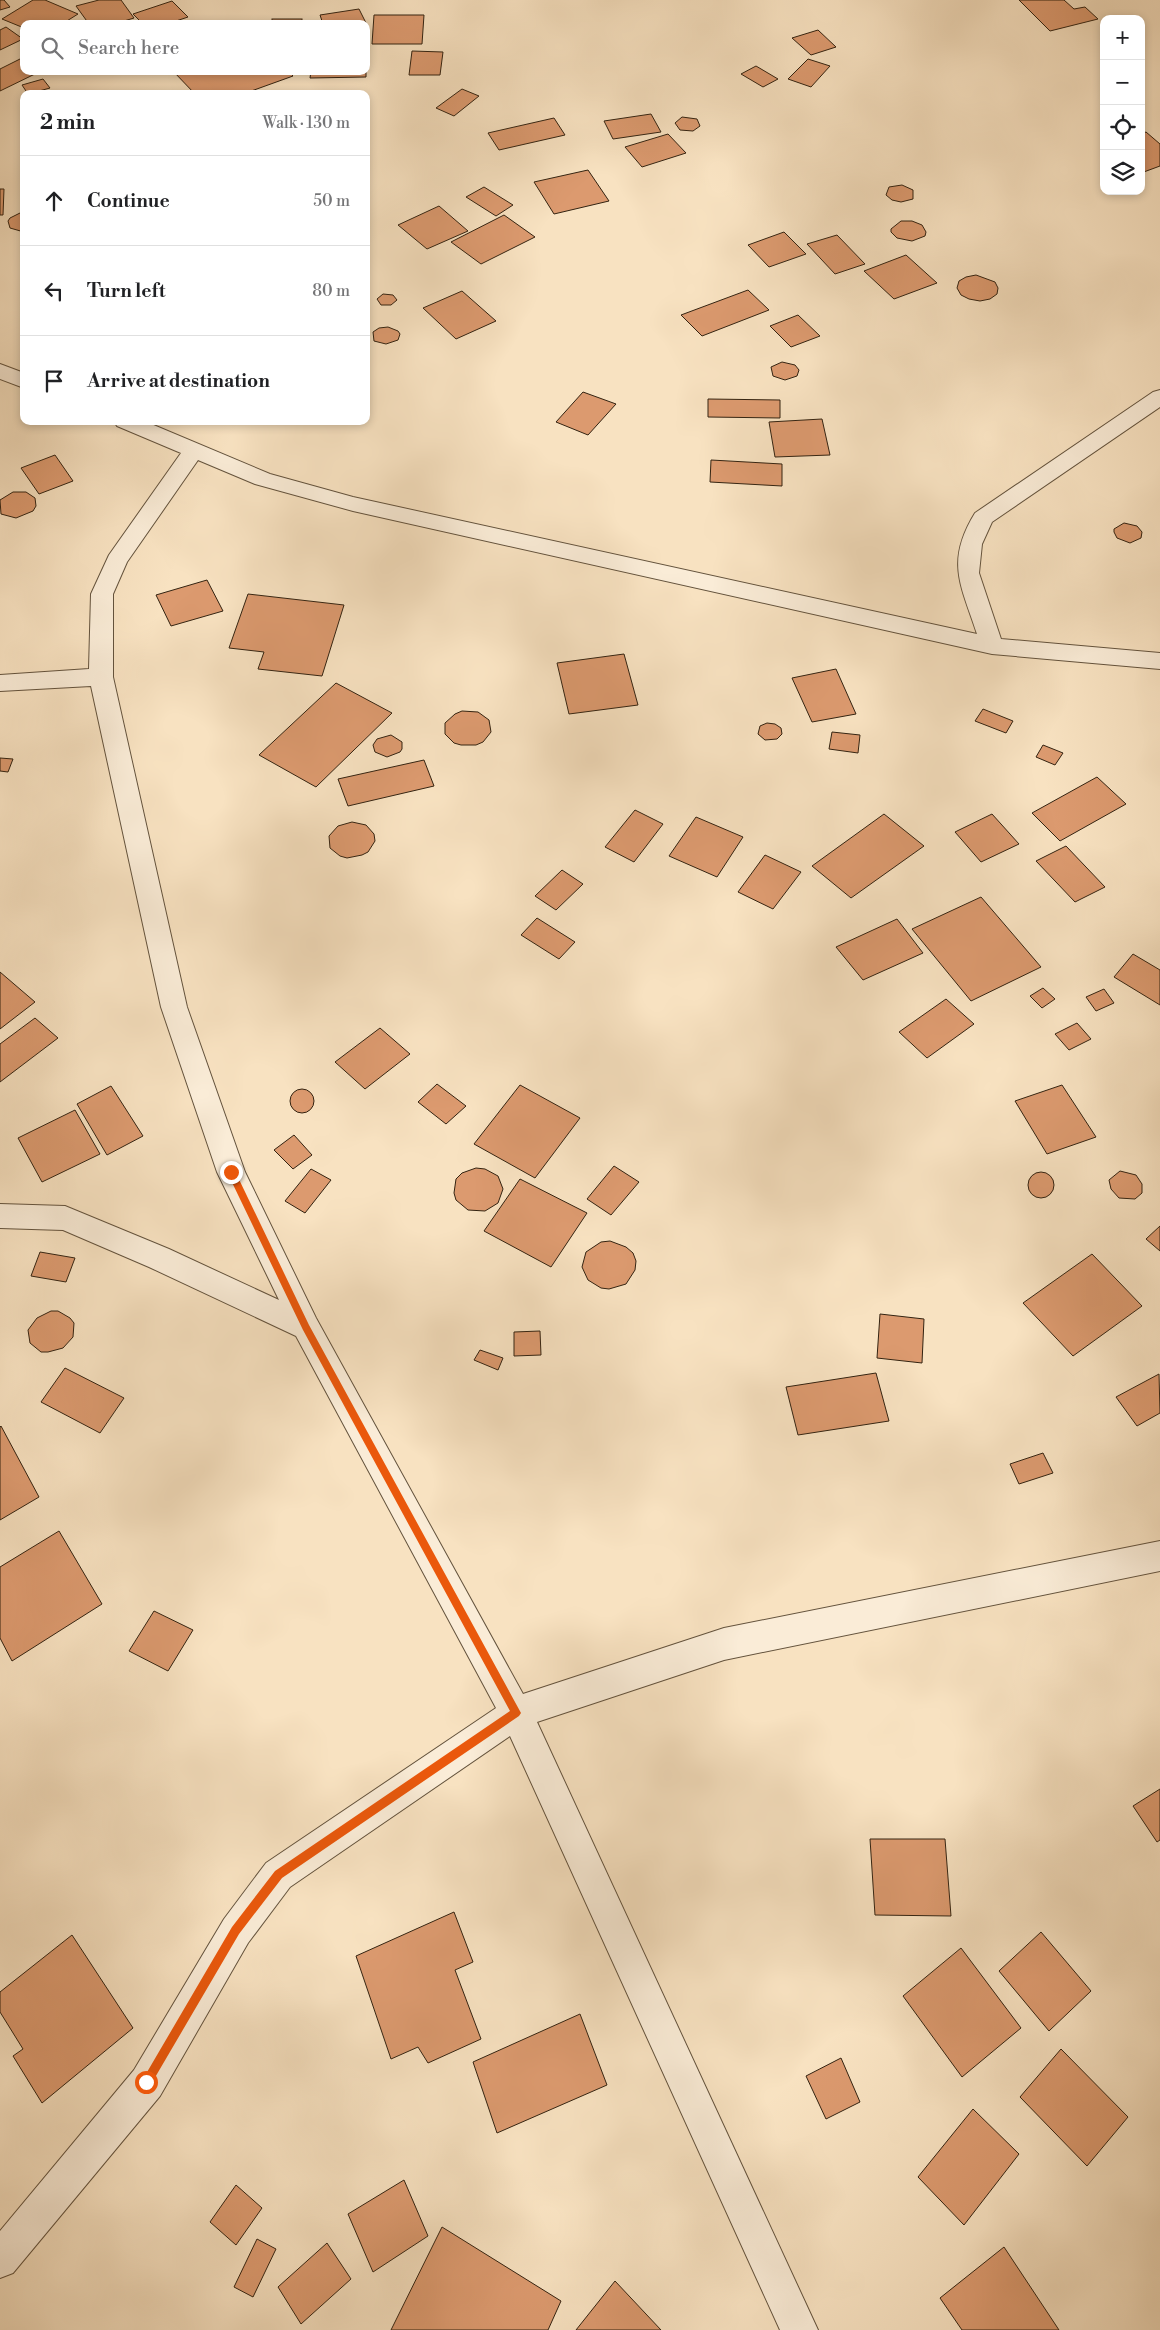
<!DOCTYPE html>
<html lang="en">
<head>
<meta charset="utf-8">
<style>
  :root { --surface:#fff; --page:#f6f6f6; --text:#202124; --muted:#757577; --line:#e0e0e0 }
  body { margin:0; font-family:"Libre Bodoni",serif; background:var(--page); color:var(--text) }
  .controls { position:absolute; right:15px; top:15px; display:grid; overflow:hidden; border-radius:10px; box-shadow:0 2px 8px #0003 }
  .controls button { width:45px; height:45px; display:grid; place-items:center; padding:0; border:0; border-bottom:1px solid var(--line); background:var(--surface); color:var(--text); font:25px sans-serif }
  .stop { position:absolute; width:15px; height:15px; margin:-11px; border:4px solid #ea580c; border-radius:50%; background:#fff }
  .stop.end { background:#ea580c; border-color:#fff; box-shadow:0 1px 5px #0008 }
  .list { margin:0; padding:0; list-style:none }
  h2 { display:flex; justify-content:space-between; align-items:center; height:65px; margin:0; padding:0 20px; font-size:21px }
  h2 small { font-size:16px; font-weight:400; color:var(--muted) }
  .list li { display:grid; grid-template-columns:32px 1fr auto; gap:15px; align-items:center; box-sizing:border-box; height:90px; padding:0 20px; border-top:1px solid var(--line) }
  .list b { display:block; font-size:19px; white-space:nowrap }
  .list em { font-size:16px; font-style:normal; color:var(--muted) }
  .icon { flex:none; width:28px; height:28px; fill:none; stroke:currentColor; stroke-width:2; stroke-linecap:round; stroke-linejoin:round }
  .map { position:relative; flex:none; width:1160px; height:2330px; overflow:hidden }
  .search { position:absolute; background:var(--surface); box-shadow:0 2px 8px #0003; left:20px; top:20px; width:350px; height:55px; display:flex; align-items:center; gap:12px; box-sizing:border-box; padding:0 18px; border-radius:10px; color:var(--muted); font-size:19px }
  .panel { position:absolute; background:var(--surface); box-shadow:0 2px 8px #0003; left:20px; top:90px; width:350px; height:335px; border-radius:10px }
  .map>svg:first-child { display:block }
  .building { fill:#dc9a6f; stroke:#332311 }
  .lines { fill:none; stroke-linecap:round; stroke-linejoin:round }
  .minor-casing { stroke:#64533d; stroke-width:2 }
  .minor { fill:#faecd7; fill-rule:evenodd }
  .route { fill:#ea580c }
</style>
</head>
<body>
<div class="map">
<svg width="1160" height="2330" viewBox="0 0 1160 2330">
  <rect width="100%" height="100%" fill="#f8e2c1"/>
  <filter id="stains"><feTurbulence type="fractalNoise" baseFrequency=".004" numOctaves="4"/><feColorMatrix values="0 0 0 0 .2 0 0 0 0 .09 0 0 0 0 .02 0 0 0 .5 -.17"/></filter>
  <radialGradient id="worn" r=".72"><stop offset=".6" stop-color="#630" stop-opacity="0"/><stop offset="1" stop-color="#630" stop-opacity=".3"/></radialGradient>
  <g class="building">
    <path d="M0 0H4L10 7 0 10Z"/>
    <path d="M33 0H45L78 14 62 24H24V28L2 19Z"/>
    <path d="M99 0H121L134 18 114 24H89L76 6Z"/>
    <path d="M1019 0H1064L1074 9 1085 7 1098 19 1050 31Z"/>
    <path d="M172 1 188 17 167 24H143L133 14Z"/>
    <path d="M359 9 366 23 323 24 320 15Z"/>
    <path d="M374 15H424L422 44H372Z"/>
    <rect x="272" y="19" width="30" height="5"/>
    <path d="M6 27 23 39 0 50V30Z"/>
    <path d="M818 30 836 47 811 55 792 38Z"/>
    <path d="M412 51 443 52 440 75H409Z"/>
    <path d="M20 59 24 61V71L39 72 0 91V69Z"/>
    <path d="M808 59 830 66 811 87 788 79Z"/>
    <path d="M756 66 778 79 763 87 741 74Z"/>
    <path d="M173 71H288L293 76 243 94H195Z"/>
    <path d="M311 71H366V77L310 78Z"/>
    <path d="M43 79 50 88 28 94 22 85Z"/>
    <path d="M462 89 479 96 454 116 436 108Z"/>
    <path d="M651 114 661 132 613 139 604 121Z"/>
    <path d="M682 117 697 119 700 126 693 131 680 130 675 123Z"/>
    <path d="M554 118 565 135 499 150 488 133Z"/>
    <path d="M1146 132 1160 144V166L1141 173V134Z"/>
    <path d="M668 134 686 153 642 167 625 147Z"/>
    <path d="M588 170 609 201 554 214 534 182Z"/>
    <path d="M902 185 913 190V199L901 202 892 200 886 195 889 187Z"/>
    <path d="M484 187 513 205 496 216 466 197Z"/>
    <path d="M0 189H4L3 215H0Z"/>
    <path d="M439 206 468 231 427 249 398 225Z"/>
    <path d="M24 211V232L10 228 8 221 10 218Z"/>
    <path d="M504 215 535 237 481 264 451 242Z"/>
    <path d="M901 221H912L922 225 926 232 925 236 912 241 897 238 891 232V229Z"/>
    <path d="M784 232 806 254 769 267 748 245Z"/>
    <path d="M837 235 865 264 835 274 807 244Z"/>
    <path d="M906 255 937 283 894 299 864 271Z"/>
    <path d="M976 275 995 282 998 288 997 294 990 299 980 301 969 299 961 295 957 288 959 281 966 277Z"/>
    <path d="M748 290 769 310 702 336 681 315Z"/>
    <path d="M462 291 496 321 456 339 423 308Z"/>
    <path d="M383 294 393 295 397 300 391 305H381L377 299Z"/>
    <path d="M798 315 820 336 791 347 770 326Z"/>
    <path d="M388 327 398 331 400 334 398 340 386 344 374 341 373 332 379 328Z"/>
    <path d="M782 362 795 365 799 370 797 376 785 380 773 376 771 367Z"/>
    <path d="M583 392 616 404 588 435 556 422Z"/>
    <path d="M708 399 780 400V418L708 417Z"/>
    <path d="M822 419 830 455 775 457 769 422Z"/>
    <path d="M55 455 73 481 39 494 21 468Z"/>
    <path d="M711 460 782 464V486L710 482Z"/>
    <path d="M13 492H26L35 498 36 506 33 511 16 518 1 514 0 500Z"/>
    <path d="M1124 523 1137 526 1142 532 1141 538 1130 543 1117 538 1114 532V529Z"/>
    <path d="M207 580 223 611 171 626 156 595Z"/>
    <path d="M248 594 344 605 322 676 258 669 264 652 229 648Z"/>
    <path d="M624 654 638 705 569 714 557 663Z"/>
    <path d="M836 669 856 714 812 722 792 678Z"/>
    <path d="M336 683 392 713 316 787 259 755Z"/>
    <path d="M983 709 1013 721 1006 733 975 721Z"/>
    <path d="M462 711 478 712 489 720 491 732 483 742 476 745H461L454 743 445 734V723L455 714Z"/>
    <path d="M767 723 775 724 781 728 782 734 777 739 765 740 758 734 760 726Z"/>
    <path d="M832 732 860 735 858 753 829 749Z"/>
    <path d="M391 735 402 742V749L400 752 387 757 375 752 373 745 377 739Z"/>
    <path d="M1043 745 1063 753 1055 765 1036 757Z"/>
    <path d="M0 758 13 759 8 772 0 771Z"/>
    <path d="M424 760 434 786 348 806 338 779Z"/>
    <path d="M1097 777 1126 804 1060 841 1032 813Z"/>
    <path d="M635 810 663 824 634 862 605 847Z"/>
    <path d="M884 814 924 846 851 898 812 866Z"/>
    <path d="M992 814 1019 844 981 862 955 832Z"/>
    <path d="M696 817 743 837 717 877 669 856Z"/>
    <path d="M352 822 366 825 374 834 375 841 368 852 362 855 347 858 340 856 330 848 329 836 338 826Z"/>
    <path d="M1066 846 1105 887 1075 902 1036 861Z"/>
    <path d="M765 855 801 872 773 909 738 892Z"/>
    <path d="M562 870 583 884 556 910 535 896Z"/>
    <path d="M981 897 1041 967 971 1001 912 929Z"/>
    <path d="M537 918 575 942 559 959 521 935Z"/>
    <path d="M897 919 923 953 863 980 836 947Z"/>
    <path d="M1133 954 1160 970V1005L1114 977Z"/>
    <path d="M0 972 35 1002 0 1029Z"/>
    <path d="M1043 988 1055 999 1042 1008 1030 996Z"/>
    <path d="M1104 989 1114 1003 1096 1011 1086 997Z"/>
    <path d="M946 999 974 1024 927 1058 899 1032Z"/>
    <path d="M35 1018 58 1038 0 1082V1044Z"/>
    <path d="M1077 1023 1091 1039 1069 1050 1055 1034Z"/>
    <path d="M380 1028 410 1054 365 1089 335 1062Z"/>
    <path d="M437 1084 466 1106 446 1124 418 1102Z"/>
    <path d="M520 1085 580 1118 535 1178 474 1144Z"/>
    <path d="M1062 1085 1096 1137 1047 1154 1015 1101Z"/>
    <path d="M111 1086 143 1136 107 1155 77 1104Z"/>
    <circle cx="302" cy="1101" r="12"/>
    <path d="M75 1110 100 1154 42 1182 18 1138Z"/>
    <path d="M294 1135 312 1155 293 1169 274 1150Z"/>
    <path d="M614 1166 639 1182 611 1215 587 1199Z"/>
    <path d="M476 1168 485 1169 498 1176 503 1189 498 1203 485 1211 468 1210 456 1200 454 1193 456 1179 462 1173Z"/>
    <path d="M311 1169 331 1180 305 1213 285 1201Z"/>
    <path d="M1120 1171 1136 1175 1142 1184V1193L1135 1199 1119 1198 1111 1189 1109 1180Z"/>
    <circle cx="1041" cy="1185" r="13"/>
    <path d="M520 1179 587 1213 551 1267 484 1231Z"/>
    <path d="M1160 1226V1251L1146 1239Z"/>
    <path d="M610 1241 626 1247 633 1253 636 1261 635 1270 626 1284 609 1289 601 1288 588 1280 582 1267 586 1252 601 1242Z"/>
    <path d="M40 1252 75 1258 66 1282 31 1276Z"/>
    <path d="M1092 1254 1142 1306 1073 1356 1023 1303Z"/>
    <path d="M51 1311H58L70 1318 74 1323 73 1337 63 1348 48 1352H41L30 1343 28 1330 37 1318Z"/>
    <path d="M880 1314 924 1319 922 1363 877 1358Z"/>
    <path d="M540 1331 541 1355 514 1356V1332Z"/>
    <path d="M480 1350 503 1358 498 1370 474 1360Z"/>
    <path d="M65 1368 124 1398 100 1433 41 1402Z"/>
    <path d="M876 1373 889 1421 798 1435 786 1387Z"/>
    <path d="M1159 1374 1160 1413 1137 1426 1116 1397Z"/>
    <path d="M1 1426 39 1497 0 1520V1427Z"/>
    <path d="M1043 1453 1053 1473 1019 1484 1010 1464Z"/>
    <path d="M59 1531 102 1604 12 1661 0 1638V1567Z"/>
    <path d="M154 1611 193 1630 168 1671 129 1651Z"/>
    <path d="M1160 1789V1840L1157 1842 1133 1806Z"/>
    <path d="M870 1839H945L951 1916 875 1915Z"/>
    <path d="M454 1912 473 1962 455 1970 481 2039 428 2063 418 2047 391 2059 356 1956Z"/>
    <path d="M1041 1932 1091 1991 1049 2031 999 1971Z"/>
    <path d="M72 1935 133 2028 42 2103 13 2056 23 2049 0 2012V1992Z"/>
    <path d="M961 1948 1021 2028 962 2077 903 1996Z"/>
    <path d="M580 2014 607 2085 497 2133 473 2062Z"/>
    <path d="M1061 2049 1128 2117 1087 2166 1020 2097Z"/>
    <path d="M841 2058 860 2102 826 2119 806 2076Z"/>
    <path d="M973 2109 1019 2154 964 2225 918 2177Z"/>
    <path d="M404 2180 428 2236 373 2272 348 2214Z"/>
    <path d="M236 2185 262 2208 236 2245 210 2222Z"/>
    <path d="M442 2227 561 2301 548 2330H391Z"/>
    <path d="M257 2239 276 2249 253 2297 234 2287Z"/>
    <path d="M327 2243 351 2279 301 2324 278 2287Z"/>
    <path d="M1004 2247 1059 2330H962L940 2298Z"/>
    <path d="M615 2281 661 2330H576Z"/>
  </g>
  <g class="lines">
    <defs>
      <g id="minor">
        <path d="M0 364 24 373V388L0 379Z"/>
        <path d="M1160 390V407L992 522 982 544 979 573 1001 639 1160 653V669L992 654 353 511 255 484 198 460 127 562 113 594V677L187 1007 245 1172 316 1318 523 1694 724 1628 1160 1541V1571L724 1660 537 1722 818 2330H780L510 1736 290 1887 248 1943 160 2096 13 2273 0 2278V2231L134 2070 224 1919 266 1863 496 1708 296 1336 149 1267 63 1230 0 1228V1204L65 1206 169 1249 279 1300 217 1172 161 1007 91 686 0 691V675L89 669 91 594 109 555 181 453 117 426 114 421H144L270 474 353 497 977 634C961 585 945 562 975 513L1153 392Z"/>
      </g>
    </defs>
    <use href="#minor" class="minor-casing"/>
    <use href="#minor" class="minor"/>
  </g>
  <path class="route" d="M231 1168 234 1169 309 1325 521 1713 519 1716 282 1878 239 1934 150 2086 146 2088 141 2082 143 2079 232 1927 275 1871 510 1711 303 1330 227 1172Z"/>
  <rect width="100%" height="100%" filter="url(#stains)"/>
  <rect width="100%" height="100%" fill="url(#worn)"/>
</svg>
<div class="controls">
<button>+</button>
<button>−</button>
<button><svg class="icon" aria-label="locate" viewBox="0 0 24 24"><circle cx="12" cy="12" r="6"/><path d="M12 2v4M12 18v4M2 12h4M18 12h4"/></svg></button>
<button><svg class="icon" aria-label="layers" viewBox="0 0 24 24"><path d="M12 4l9 5-9 5-9-5zM3 14l9 5 9-5"/></svg></button>
</div>
<div class="stop" style="left:146px;top:2082px"></div>
<div class="stop end" style="left:231px;top:1172px"></div>
<div class="search"><svg class="icon" aria-label="search" viewBox="0 0 24 24"><circle cx="10" cy="10" r="6"/><path d="M15 15l6 6"/></svg>Search here</div>
<section class="panel">
<h2>2 min<small>Walk · 130 m</small></h2>
<ul class="list">
<li><svg class="icon" aria-label="ahead" viewBox="0 0 24 24"><path d="M12 20V5M6 11l6-6 6 6"/></svg><div><b>Continue</b></div><em>50 m</em></li>
<li><svg class="icon" aria-label="left" viewBox="0 0 24 24"><path d="M17 20v-9H6M10 6l-5 5 5 5"/></svg><div><b>Turn left</b></div><em>80 m</em></li>
<li><svg class="icon" aria-label="arrive" viewBox="0 0 24 24"><path d="M6 21V4h12l-3 4 3 4H6"/></svg><div><b>Arrive at destination</b></div></li>
</ul>
</section>
</div>
</body>
</html>
